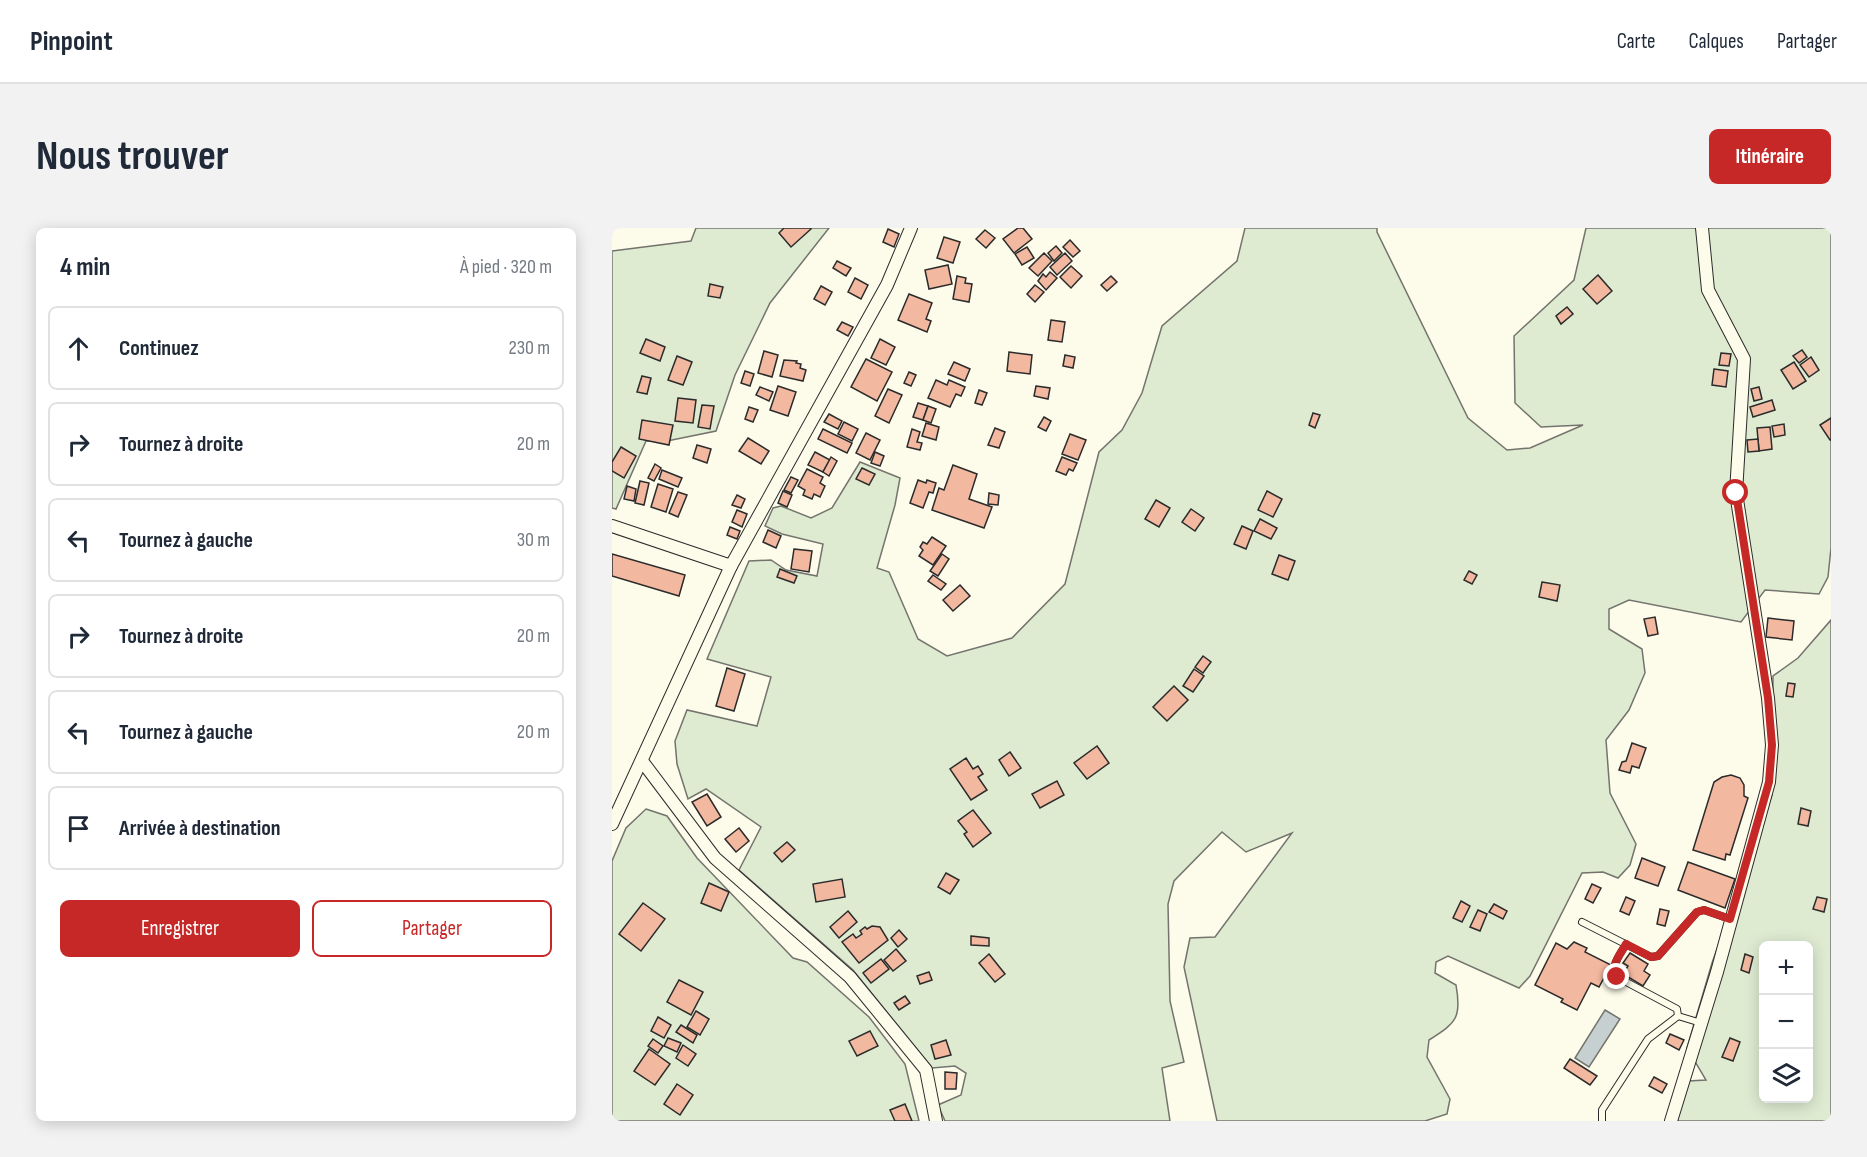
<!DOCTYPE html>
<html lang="fr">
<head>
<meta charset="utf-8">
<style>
  :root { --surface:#fff; --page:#f2f2f3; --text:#1f2937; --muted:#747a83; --line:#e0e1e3; --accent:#c62828 }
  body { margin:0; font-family:"Sofia Sans Condensed",sans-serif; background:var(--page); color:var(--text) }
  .controls { position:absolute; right:18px; bottom:18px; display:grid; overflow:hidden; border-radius:9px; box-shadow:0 3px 15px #0003 }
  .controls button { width:54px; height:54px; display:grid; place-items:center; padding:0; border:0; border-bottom:2px solid var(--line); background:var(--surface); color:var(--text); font:30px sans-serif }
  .stop { position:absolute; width:18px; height:18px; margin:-14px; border:4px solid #c62828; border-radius:50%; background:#fff }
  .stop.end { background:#c62828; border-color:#fff; box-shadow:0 2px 6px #0008 }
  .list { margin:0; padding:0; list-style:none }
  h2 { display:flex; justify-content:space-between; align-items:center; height:78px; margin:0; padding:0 24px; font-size:26px }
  h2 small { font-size:20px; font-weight:400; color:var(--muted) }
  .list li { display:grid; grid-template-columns:39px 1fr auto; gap:18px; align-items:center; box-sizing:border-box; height:84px; margin:0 12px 12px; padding:0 12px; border:2px solid var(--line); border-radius:9px }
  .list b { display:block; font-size:22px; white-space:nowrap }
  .list em { font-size:20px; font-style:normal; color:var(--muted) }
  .actions { display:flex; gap:12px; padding:18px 24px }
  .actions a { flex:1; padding:14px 0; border:2px solid var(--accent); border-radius:9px; text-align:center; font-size:21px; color:var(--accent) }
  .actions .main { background:var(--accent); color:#fff }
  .icon { flex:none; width:33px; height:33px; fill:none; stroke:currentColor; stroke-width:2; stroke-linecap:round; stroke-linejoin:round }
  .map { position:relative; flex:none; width:1219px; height:893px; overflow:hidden; border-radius:9px }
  header { display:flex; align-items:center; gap:36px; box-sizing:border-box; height:84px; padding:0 30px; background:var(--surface); border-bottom:2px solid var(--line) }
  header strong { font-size:28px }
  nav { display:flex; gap:33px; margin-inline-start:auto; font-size:21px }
  .intro { display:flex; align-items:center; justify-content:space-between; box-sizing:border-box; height:144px; padding:0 36px }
  h1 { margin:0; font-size:42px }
  .button { padding:15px 27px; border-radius:9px; background:var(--accent); color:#fff; font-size:21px; font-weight:700 }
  main { display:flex; gap:36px; padding:0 36px }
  aside { flex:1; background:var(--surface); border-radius:9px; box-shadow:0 3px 15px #0003 }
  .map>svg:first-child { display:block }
  .green { fill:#deebd1; stroke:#74746e; stroke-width:1.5; fill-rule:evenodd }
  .water { fill:#c7d0d0; stroke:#74746e; stroke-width:1.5 }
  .building { fill:#f2b8a0; stroke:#2b2b2b; stroke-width:1.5 }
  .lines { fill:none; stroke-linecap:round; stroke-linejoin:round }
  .service-casing { stroke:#2b2b2b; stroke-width:8 }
  .minor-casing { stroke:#2b2b2b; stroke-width:14 }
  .service { stroke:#fdfbea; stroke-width:6 }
  .minor { stroke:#fdfbea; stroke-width:12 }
  .route { stroke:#c62828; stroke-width:8 }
</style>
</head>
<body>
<header>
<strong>Pinpoint</strong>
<nav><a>Carte</a><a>Calques</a><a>Partager</a></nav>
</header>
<div class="intro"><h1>Nous trouver</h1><a class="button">Itinéraire</a></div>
<main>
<aside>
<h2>4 min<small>À pied · 320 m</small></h2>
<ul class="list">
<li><svg class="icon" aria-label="ahead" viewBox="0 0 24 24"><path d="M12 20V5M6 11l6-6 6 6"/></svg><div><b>Continuez</b></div><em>230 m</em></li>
<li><svg class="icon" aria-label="right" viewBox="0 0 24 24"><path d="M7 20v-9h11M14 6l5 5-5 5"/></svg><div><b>Tournez à droite</b></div><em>20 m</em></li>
<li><svg class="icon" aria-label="left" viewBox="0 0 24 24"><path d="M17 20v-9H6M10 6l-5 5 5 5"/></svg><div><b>Tournez à gauche</b></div><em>30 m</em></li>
<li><svg class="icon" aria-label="right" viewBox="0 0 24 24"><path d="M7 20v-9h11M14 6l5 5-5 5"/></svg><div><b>Tournez à droite</b></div><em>20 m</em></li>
<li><svg class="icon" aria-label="left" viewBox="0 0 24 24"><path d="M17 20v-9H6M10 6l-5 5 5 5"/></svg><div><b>Tournez à gauche</b></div><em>20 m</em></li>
<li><svg class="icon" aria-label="arrive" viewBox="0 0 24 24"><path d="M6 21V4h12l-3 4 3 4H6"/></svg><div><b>Arrivée à destination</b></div></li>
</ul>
<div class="actions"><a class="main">Enregistrer</a><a>Partager</a></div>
</aside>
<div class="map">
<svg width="1219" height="893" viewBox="0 0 1219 893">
  <rect width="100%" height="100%" fill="#fdfbea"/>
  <g class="green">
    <path d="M84 0H217L158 75 123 147 104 203 55 213H34L4 281 0 280V23L79 13Z"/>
    <path d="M633 0H765V4L856 190 895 222 918 220 971 197 929 199 903 175 902 108 962 52 974 0H1219V320L1216 349 1207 366 1153 362 1129 394 1017 372 997 381V401L1030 421 1033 445 1017 482 994 512 998 565 1024 616 1018 637 1006 650 991 644 970 645 918 748 907 760 836 728 824 734 823 745 844 757C850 790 844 795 817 812L815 829 838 871 835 886 813 893H605L572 739 578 710 603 709 680 605 634 624 610 604 562 653 556 676 558 773 572 834 550 840 558 893H333L326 877 349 867 354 845 343 838 320 840 241 742 127 642 149 599 94 561 76 571 65 536 63 513 75 482 145 498 159 449 95 431 137 333 159 332 174 342 205 348 211 316 170 306 153 298 161 280 169 278 199 290 220 280 248 234 288 250 283 277 265 340 277 344 306 411 335 428 400 410 453 356 487 224 510 202 530 165 550 98 625 33Z"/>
    <path d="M1219 392V893H1065L1076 853 1094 852 1075 820 1100 735 1160 567 1161 448 1186 430ZM1152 718H1196V870H1152Z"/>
    <path d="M34 581 55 588 85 630 181 730 195 734 257 789 293 836 307 893H0V633L14 600Z"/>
  </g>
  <path class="water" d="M993 782 1008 791 977 839 963 830Z"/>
  <g class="building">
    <path d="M172 0H199V1L179 19 167 5Z"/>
    <path d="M406 0H411L420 11 402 25 391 11Z"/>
    <path d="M276 1 287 6 282 19 271 14Z"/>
    <path d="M373 2 383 10 374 20 364 11Z"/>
    <path d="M332 9 348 14 341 35 325 30Z"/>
    <path d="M458 12 468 23 461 29 451 19Z"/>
    <path d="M444 18 450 25 442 33 436 25Z"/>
    <path d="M415 19 422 30 410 37 403 26Z"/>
    <path d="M432 25 440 33 426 48 417 40Z"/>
    <path d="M453 25 460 33 445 47 438 39Z"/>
    <path d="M225 33 239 40 234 48 221 40Z"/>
    <path d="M336 37 340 56 317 61 313 42Z"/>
    <path d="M459 38 470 48 459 60 448 49Z"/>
    <path d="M438 44 445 50 434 62 426 53 431 46 434 49Z"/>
    <path d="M986 47 1000 63 985 76 971 61Z"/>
    <path d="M345 48 354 50 353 55 360 56 357 74 341 71Z"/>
    <path d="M499 48 505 54 495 63 489 57Z"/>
    <path d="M243 50 256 57 249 71 236 64Z"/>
    <path d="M98 56 111 59 108 70 96 68Z"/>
    <path d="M423 57 432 64 423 74 415 66Z"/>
    <path d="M209 58 220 64 213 77 202 71Z"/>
    <path d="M297 66 320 75 314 91 319 93 315 104 286 92Z"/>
    <path d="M955 79 961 86 949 96 944 88Z"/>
    <path d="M439 92 453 94 450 114 436 112Z"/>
    <path d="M230 94 241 99 236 108 225 102Z"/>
    <path d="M34 111 53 119 48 133 28 125Z"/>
    <path d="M268 111 283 119 274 137 259 130Z"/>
    <path d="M1190 122 1195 129 1187 135 1181 128Z"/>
    <path d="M152 123 166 127 160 149 146 145Z"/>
    <path d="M397 124 420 127 418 146 395 143Z"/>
    <path d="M1109 125 1119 126 1117 138 1107 137Z"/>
    <path d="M453 127 463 129 461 140 451 138Z"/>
    <path d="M65 128 80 134 71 157 56 152Z"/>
    <path d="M1199 129 1207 142 1197 149 1188 137Z"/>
    <path d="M254 131 280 144 265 173 239 159Z"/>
    <path d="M172 132 185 133 184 135 189 136 188 140 194 142 191 153 168 148Z"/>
    <path d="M342 134 358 141 353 153 336 146Z"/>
    <path d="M1182 134 1194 153 1181 161 1169 142Z"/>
    <path d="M1102 141 1116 143 1114 159 1100 157Z"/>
    <path d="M133 143 142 146 138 158 129 155Z"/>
    <path d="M297 144 304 147 299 158 292 155Z"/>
    <path d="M30 148 39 150 35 166 25 164Z"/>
    <path d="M324 152 335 157 337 152 353 159 349 168 344 166 338 179 316 170Z"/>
    <path d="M166 158 184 164 176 188 158 182Z"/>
    <path d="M424 158 438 160 436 171 422 168Z"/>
    <path d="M148 159 161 164 157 173 144 167Z"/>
    <path d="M1147 159 1150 171 1142 173 1139 161Z"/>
    <path d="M276 161 290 167 277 195 263 188Z"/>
    <path d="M367 162 375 165 370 177 363 175Z"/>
    <path d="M66 170 84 172 81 195 63 193Z"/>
    <path d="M1160 172 1163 182 1141 189 1138 179Z"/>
    <path d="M306 175 316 178 311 192 301 189Z"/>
    <path d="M90 177 102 178 98 201 86 199Z"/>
    <path d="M316 178 324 181 319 195 311 192Z"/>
    <path d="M137 179 146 182 141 194 133 191Z"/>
    <path d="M701 185 708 187 703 200 697 197Z"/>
    <path d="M217 186 230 193 226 201 212 194Z"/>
    <path d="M432 189 439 193 434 203 426 199Z"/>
    <path d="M1219 190V212H1218L1208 197Z"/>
    <path d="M30 192 61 197 57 217 27 211Z"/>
    <path d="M232 194 246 201 240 213 226 206Z"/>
    <path d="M314 195 327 199 324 212 310 208Z"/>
    <path d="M1172 196 1173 207 1162 209 1160 198Z"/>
    <path d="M1158 199 1160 221 1147 223 1145 200Z"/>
    <path d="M383 200 393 204 387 220 376 217Z"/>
    <path d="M211 201 240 215 235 225 206 211Z"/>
    <path d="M300 201 308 204 305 214 310 215 308 222 295 219Z"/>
    <path d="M254 205 268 212 258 232 244 225Z"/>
    <path d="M458 206 474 212 466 232 450 226Z"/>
    <path d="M136 210 157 223 149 236 127 223Z"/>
    <path d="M1146 211 1147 223 1136 224 1135 212Z"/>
    <path d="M85 217 99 221 95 235 81 230Z"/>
    <path d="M9 219 24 228 12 250 0 243V234Z"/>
    <path d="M203 224 218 232 211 244 196 237Z"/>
    <path d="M263 224 272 228 268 238 259 235Z"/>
    <path d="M219 229 225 233 217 248 211 244Z"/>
    <path d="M450 229 465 235 461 243 457 241 454 247 444 243Z"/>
    <path d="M43 236 49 240 42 253 36 250Z"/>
    <path d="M341 237 365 246 357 271 380 279 372 300 320 282 327 260 332 262Z"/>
    <path d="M250 240 263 246 257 257 244 251Z"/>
    <path d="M195 241 211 249 208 255 213 258 208 269 202 266 200 271 191 267 193 262 186 258Z"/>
    <path d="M50 242 70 250 66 259 47 251Z"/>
    <path d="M179 249 186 252 179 265 172 262Z"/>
    <path d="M306 252 314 255 315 252 324 255 321 265 317 264 311 280 298 275Z"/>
    <path d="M28 253 37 255 32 277 23 275Z"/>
    <path d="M46 256 61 261 54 284 39 279Z"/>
    <path d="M15 258 24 261 22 273 12 271Z"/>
    <path d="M171 263 180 267 175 279 166 275Z"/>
    <path d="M655 263 670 271 661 289 646 282Z"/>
    <path d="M66 264 75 267 66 289 57 285Z"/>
    <path d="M377 265 387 267 386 277 376 276Z"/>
    <path d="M125 267 133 271 129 280 120 277Z"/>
    <path d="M544 272 558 280 547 299 533 291Z"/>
    <path d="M579 281 592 290 583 303 570 294Z"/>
    <path d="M125 282 135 286 130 299 120 294Z"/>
    <path d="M648 291 665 300 659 311 642 303Z"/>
    <path d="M630 298 641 303 634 321 622 316Z"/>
    <path d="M118 299 128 303 125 311 115 307Z"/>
    <path d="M156 302 169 308 164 320 151 314Z"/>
    <path d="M320 309 334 318 321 337 307 328 311 322 308 319 311 314 315 316Z"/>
    <path d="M182 321 200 323 197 344 179 341Z"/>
    <path d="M0 326 73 347 67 368 0 348Z"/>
    <path d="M330 326 337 331 326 348 318 343Z"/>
    <path d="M667 327 683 333 676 352 660 346Z"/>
    <path d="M168 341 185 348 182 355 165 349Z"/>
    <path d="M857 343 865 347 860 356 852 352Z"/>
    <path d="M321 347 334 356 329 362 316 353Z"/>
    <path d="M930 354 948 357 945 373 927 369Z"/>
    <path d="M348 357 358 368 341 383 331 372Z"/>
    <path d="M1043 389 1046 406 1036 408 1032 391Z"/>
    <path d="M1156 390 1182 393 1180 412 1154 409Z"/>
    <path d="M591 428 599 434 591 445 583 439Z"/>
    <path d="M115 440 133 446 122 483 104 478Z"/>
    <path d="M582 441 592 448 581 464 571 458Z"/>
    <path d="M1176 455 1183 456 1181 469 1174 468Z"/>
    <path d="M562 458 576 472 555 493 541 479Z"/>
    <path d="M1020 515 1034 520 1027 540 1020 538 1018 545 1007 542 1010 534 1014 533Z"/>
    <path d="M485 518 497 535 475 551 462 535Z"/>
    <path d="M398 524 409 540 397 548 387 532Z"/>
    <path d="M354 530 361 541 366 538 371 546 366 549 375 562 359 572 338 541Z"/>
    <path d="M1119 547 1128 550 1132 557V568L1136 570 1118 627 1114 626 1113 632 1081 622 1102 554 1110 549Z"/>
    <path d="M445 553 452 567 428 580 420 566Z"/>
    <path d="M95 566 109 589 95 598 80 574Z"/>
    <path d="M1189 580 1199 583 1196 598 1186 596Z"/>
    <path d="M361 582 379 605 361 619 352 606 355 604 346 593Z"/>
    <path d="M127 600 137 613 124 624 113 611Z"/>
    <path d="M175 614 183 622 170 634 162 625Z"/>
    <path d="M1030 630 1053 639 1046 658 1023 650Z"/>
    <path d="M1076 634 1123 651 1113 680 1066 662Z"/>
    <path d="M334 645 347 652 338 666 326 659Z"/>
    <path d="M230 651 233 669 204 674 201 656Z"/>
    <path d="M97 655 117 664 109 683 89 675Z"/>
    <path d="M980 656 989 660 981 675 973 671Z"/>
    <path d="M1014 669 1023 673 1017 687 1008 683Z"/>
    <path d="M1205 669 1215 671 1212 684 1201 681Z"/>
    <path d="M849 673 858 678 850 694 841 690Z"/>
    <path d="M31 675 53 691 29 723 7 706Z"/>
    <path d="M882 676 895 683 891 691 877 684Z"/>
    <path d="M1048 681 1057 683 1053 698 1045 696Z"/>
    <path d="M866 682 875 686 868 703 858 699Z"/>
    <path d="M236 683 245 694 227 710 218 699Z"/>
    <path d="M260 698 268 699 276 712 247 735 230 714 241 706 244 710 250 706 248 703 253 699 255 701Z"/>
    <path d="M287 702 295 711 286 719 279 710Z"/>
    <path d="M359 708 377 710V718L359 717Z"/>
    <path d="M962 714 975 720 973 724 999 737 987 759 979 755 965 782 949 774 951 771 923 757 944 715 955 721Z"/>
    <path d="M284 721 294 733 281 743 272 732Z"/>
    <path d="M1018 725 1036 736 1032 743 1038 747 1031 758 1011 746 1016 738 1011 735Z"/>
    <path d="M377 726 393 746 383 754 367 735Z"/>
    <path d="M1133 726 1141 729 1137 745 1129 742Z"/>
    <path d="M269 731 277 741 259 755 251 745Z"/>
    <path d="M317 744 320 752 308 756 305 748Z"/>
    <path d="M67 752 91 764 79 787 55 774Z"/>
    <path d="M293 768 298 775 287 782 282 775Z"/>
    <path d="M84 783 97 791 88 807 75 799Z"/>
    <path d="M46 789 59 797 52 810 39 803Z"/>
    <path d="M69 797 85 807 81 815 64 804Z"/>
    <path d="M258 803 266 818 245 828 237 813Z"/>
    <path d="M1058 806 1072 812 1067 822 1054 815Z"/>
    <path d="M56 810 69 815 65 824 52 818Z"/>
    <path d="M1118 810 1128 814 1121 833 1110 829Z"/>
    <path d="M41 811 51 818 46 825 36 818Z"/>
    <path d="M334 812 339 827 323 831 319 817Z"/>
    <path d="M71 817 84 826 76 838 64 830Z"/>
    <path d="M37 821 58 836 43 857 22 843Z"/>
    <path d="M958 831 985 848 978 857 952 840Z"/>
    <path d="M333 844 345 845 344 861H333Z"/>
    <path d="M1042 849 1055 856 1050 865 1037 858Z"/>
    <path d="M65 856 81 867 68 887 52 876Z"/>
    <path d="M293 876 300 893H283L278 882Z"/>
  </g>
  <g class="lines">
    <defs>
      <g id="service">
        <path d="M970 694 1039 729 1046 728 1085 684 1092 682 1118 691"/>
        <path d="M1066 788 1089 795"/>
        <path d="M990 893V882L1036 811 1066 788 1065 781 1005 749C998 737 1008 727 1014 716"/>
      </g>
      <g id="minor">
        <path d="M0 298 119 338 275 57 299 0"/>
        <path d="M30 533 103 630 238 749 314 842 324 893"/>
        <path d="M0 596 119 338"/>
        <path d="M1059 893 1105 744 1157 554 1160 517 1156 470 1124 265 1132 131 1096 62 1090 0"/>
      </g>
    </defs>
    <use href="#service" class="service-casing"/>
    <use href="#minor" class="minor-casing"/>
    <use href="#service" class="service"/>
    <use href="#minor" class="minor"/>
  </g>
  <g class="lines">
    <path class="route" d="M1005 749C998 737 1008 727 1014 716L1039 729 1046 728 1085 684 1092 682 1118 691 1157 554 1160 517 1156 470 1124 265"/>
  </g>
</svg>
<div class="controls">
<button>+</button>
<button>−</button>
<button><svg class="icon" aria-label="layers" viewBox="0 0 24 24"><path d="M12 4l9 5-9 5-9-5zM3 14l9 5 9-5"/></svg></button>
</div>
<div class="stop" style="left:1124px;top:265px"></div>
<div class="stop end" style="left:1005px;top:749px"></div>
</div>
</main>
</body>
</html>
